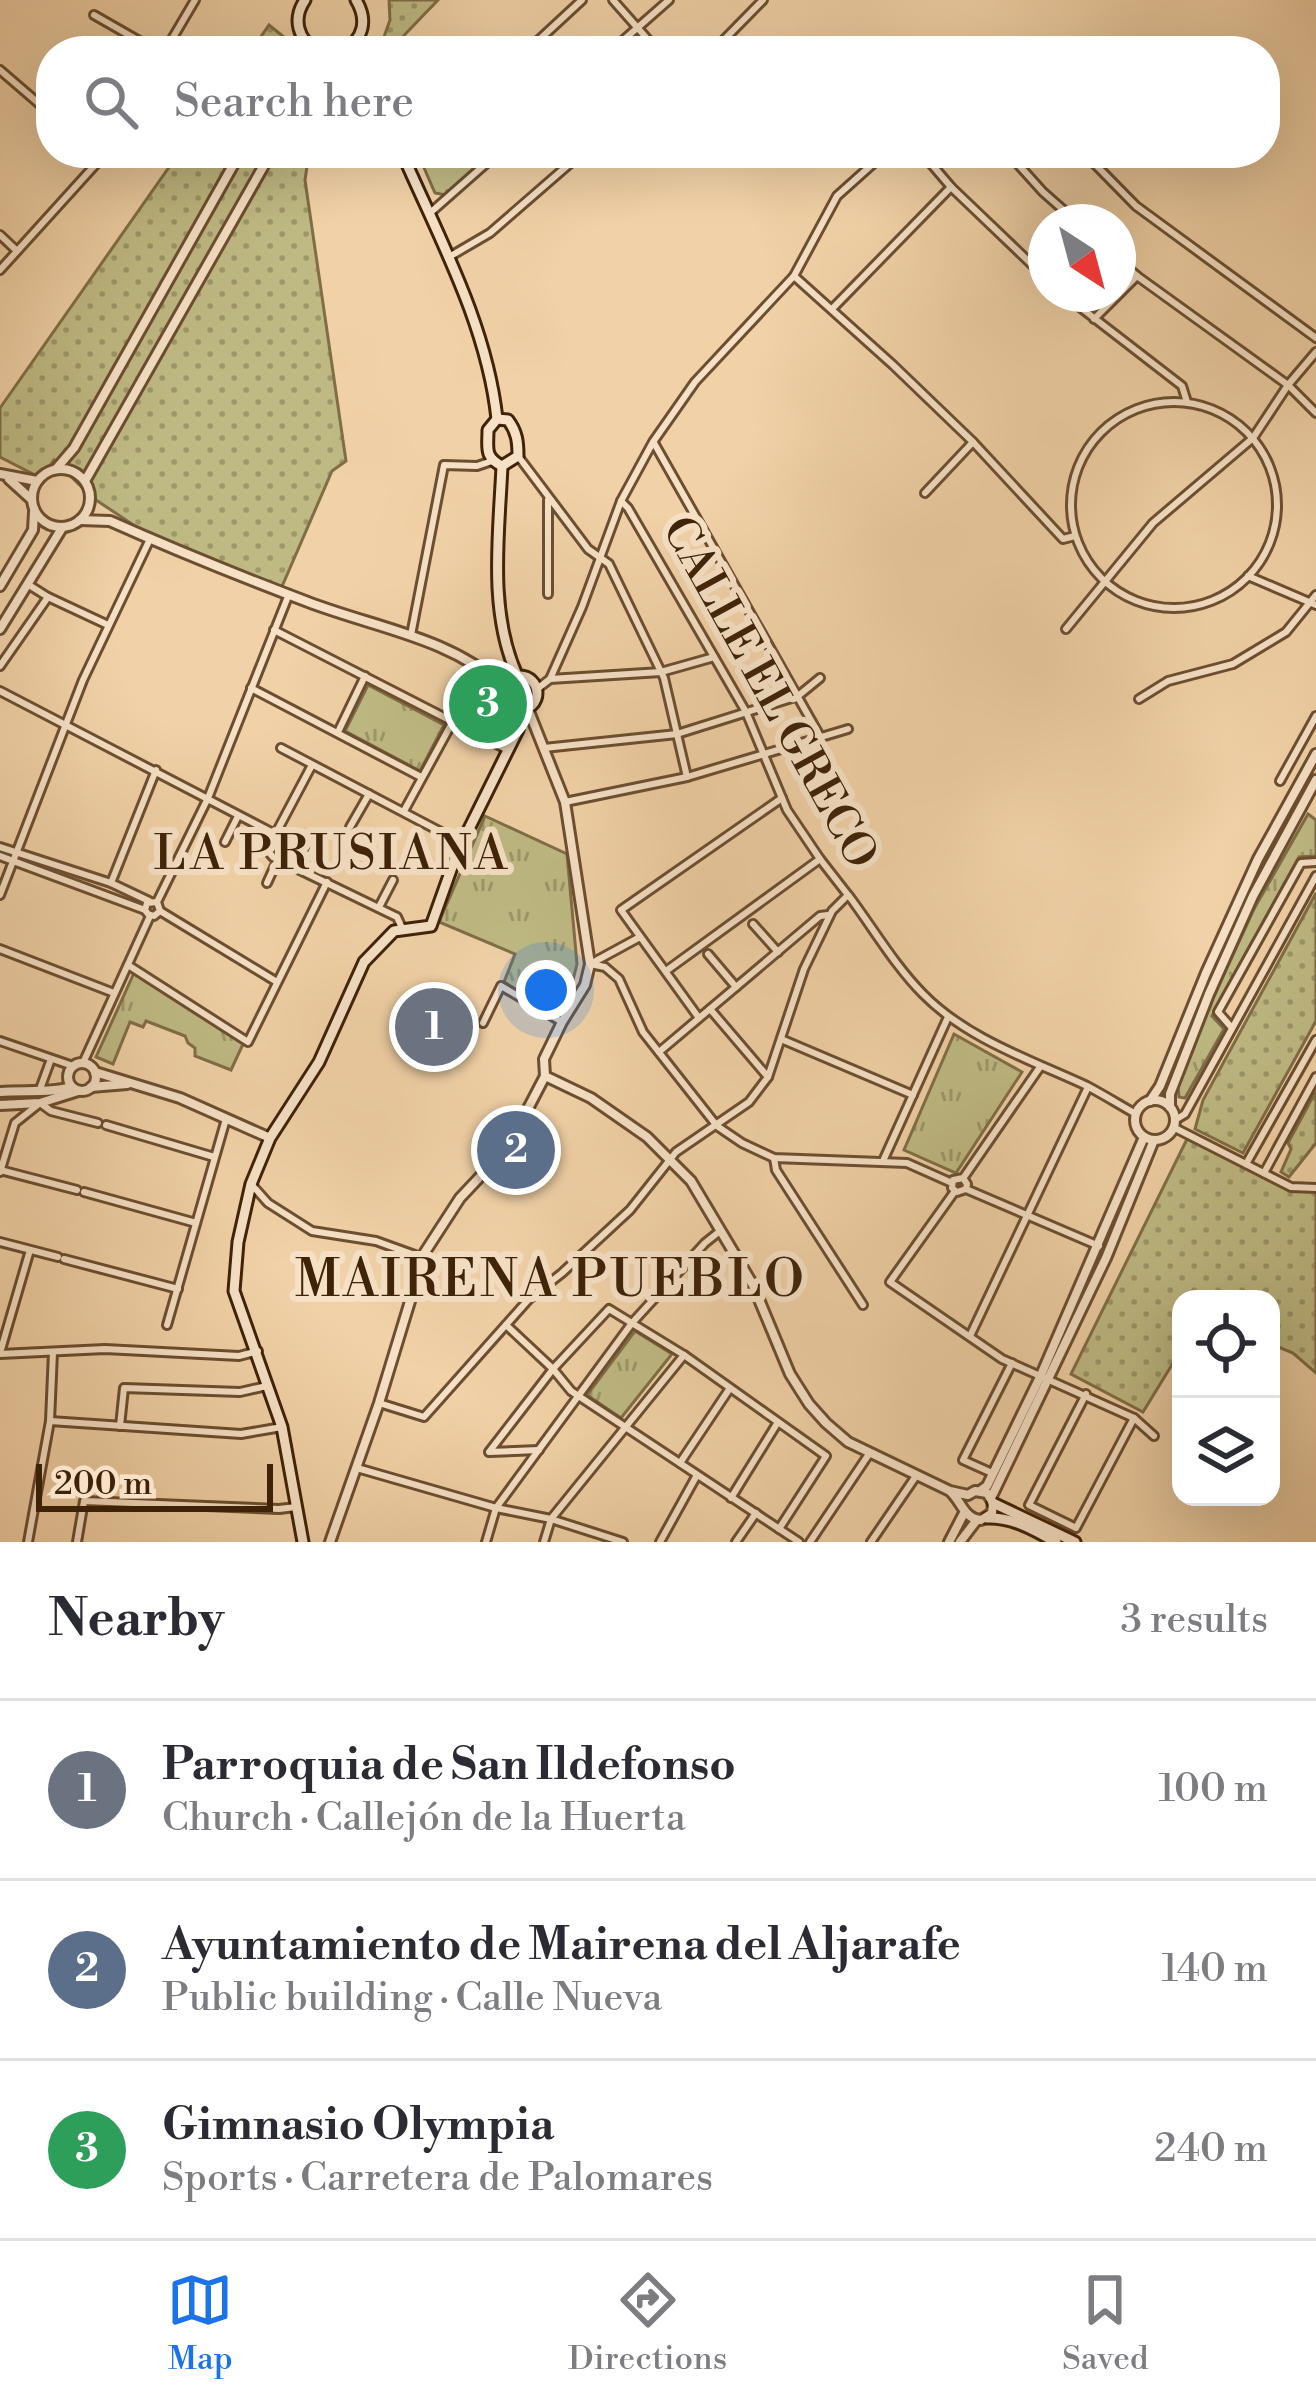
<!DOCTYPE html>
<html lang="en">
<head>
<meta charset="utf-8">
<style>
  :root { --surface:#fff; --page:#f7f7f7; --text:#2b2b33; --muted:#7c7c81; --line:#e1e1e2; --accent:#1a73e8 }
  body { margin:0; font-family:"Libre Bodoni",serif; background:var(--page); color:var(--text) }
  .controls { position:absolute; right:36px; bottom:36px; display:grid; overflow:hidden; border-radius:24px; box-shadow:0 12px 48px #0002 }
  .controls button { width:108px; height:108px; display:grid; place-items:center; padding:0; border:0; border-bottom:3px solid var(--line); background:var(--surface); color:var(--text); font:60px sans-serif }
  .compass { position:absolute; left:1028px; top:204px; width:108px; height:108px; border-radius:50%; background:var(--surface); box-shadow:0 12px 48px #0002; rotate:144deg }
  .scale { position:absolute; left:36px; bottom:30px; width:237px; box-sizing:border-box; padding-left:12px; border:6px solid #3f2308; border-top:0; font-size:33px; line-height:42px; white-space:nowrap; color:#3f2308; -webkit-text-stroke:9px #f6e1c6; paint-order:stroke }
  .you { position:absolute; left:546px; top:990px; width:42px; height:42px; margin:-30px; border:9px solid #fff; border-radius:50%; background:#1a73e8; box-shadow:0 0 0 18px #1a73e833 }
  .badge { display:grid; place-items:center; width:78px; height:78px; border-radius:50%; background:var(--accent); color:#fff; font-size:39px; font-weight:700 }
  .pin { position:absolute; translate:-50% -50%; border:6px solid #fff; box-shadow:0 3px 12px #0006 }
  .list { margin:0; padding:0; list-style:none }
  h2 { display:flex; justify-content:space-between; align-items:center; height:156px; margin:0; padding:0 48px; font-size:51px }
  h2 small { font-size:39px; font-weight:400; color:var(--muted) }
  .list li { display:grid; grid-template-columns:78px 1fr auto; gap:36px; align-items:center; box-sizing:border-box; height:180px; padding:0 48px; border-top:3px solid var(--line) }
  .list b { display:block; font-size:45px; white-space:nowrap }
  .list p { margin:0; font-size:39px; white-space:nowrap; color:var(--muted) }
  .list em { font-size:39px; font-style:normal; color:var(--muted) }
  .icon { flex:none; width:66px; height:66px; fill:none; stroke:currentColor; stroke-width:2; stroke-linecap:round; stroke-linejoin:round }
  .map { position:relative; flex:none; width:1316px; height:1542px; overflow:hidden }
  .search { position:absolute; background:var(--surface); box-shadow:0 12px 48px #0002; left:36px; right:36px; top:36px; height:132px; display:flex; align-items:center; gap:30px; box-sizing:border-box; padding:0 42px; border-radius:48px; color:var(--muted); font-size:45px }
  .sheet { height:696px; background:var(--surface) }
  nav { display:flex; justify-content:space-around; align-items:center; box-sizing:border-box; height:168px; border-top:3px solid var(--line); background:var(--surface); font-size:33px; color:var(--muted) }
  nav a { display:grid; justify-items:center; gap:6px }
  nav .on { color:var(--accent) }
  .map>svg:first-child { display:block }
  .grass { fill:url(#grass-dots); stroke:#7f6e46; stroke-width:3 }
  .park { fill:url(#park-tufts); stroke:#7f6e46; stroke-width:3 }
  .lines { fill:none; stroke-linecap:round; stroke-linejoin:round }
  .minor-casing { stroke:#6c4e30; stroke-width:12 }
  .tertiary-casing { stroke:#6c4e30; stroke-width:14 }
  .secondary-casing { stroke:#3f2308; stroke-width:15 }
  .minor { stroke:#f6e1c6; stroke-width:6 }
  .tertiary { stroke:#f6e1c6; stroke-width:8 }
  .secondary { stroke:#f6e1c6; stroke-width:9 }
  .labels { text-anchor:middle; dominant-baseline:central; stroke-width:12; stroke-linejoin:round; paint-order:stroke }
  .street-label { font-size:45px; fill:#3f2308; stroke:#f6e1c6 }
  .neighbourhood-label { font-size:48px; letter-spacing:3px; fill:#3f2308; stroke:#f6e1c6 }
  .quarter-label { font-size:51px; letter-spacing:3px; fill:#3f2308; stroke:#f6e1c6 }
</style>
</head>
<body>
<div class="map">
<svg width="1316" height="1542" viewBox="0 0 1316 1542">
  <defs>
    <pattern id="grass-dots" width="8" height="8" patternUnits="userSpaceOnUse" patternTransform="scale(3)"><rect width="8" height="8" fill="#bfba84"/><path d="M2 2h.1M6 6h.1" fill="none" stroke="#9d976a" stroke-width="1.8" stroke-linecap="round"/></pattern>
    <pattern id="park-tufts" width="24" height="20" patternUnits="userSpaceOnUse" patternTransform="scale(3)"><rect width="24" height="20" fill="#bfba84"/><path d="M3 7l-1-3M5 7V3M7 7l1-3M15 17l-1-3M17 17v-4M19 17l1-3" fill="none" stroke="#9d976a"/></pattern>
  </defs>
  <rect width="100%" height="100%" fill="#f1d1a7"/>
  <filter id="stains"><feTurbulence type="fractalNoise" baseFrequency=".00167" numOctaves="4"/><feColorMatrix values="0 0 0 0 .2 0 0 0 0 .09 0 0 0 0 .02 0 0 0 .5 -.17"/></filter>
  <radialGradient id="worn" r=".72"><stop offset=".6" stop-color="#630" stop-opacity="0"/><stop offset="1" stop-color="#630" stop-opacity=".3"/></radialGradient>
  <g class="grass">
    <path d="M389 0H438L389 51H379L390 20Z"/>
    <path d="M269 25 301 51H251Z"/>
    <path d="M179 153H309L305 180 346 461 332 471 280 591 159 542 93 498 54 460 41 478 0 457V408Z"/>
    <path d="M1316 893V1021L1243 1153 1195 1129 1203 1100Z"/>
    <path d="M1316 1091V1143L1289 1177 1281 1172 1291 1149 1288 1143Z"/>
    <path d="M1189 1135 1291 1187 1316 1188V1373L1293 1353 1271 1344V1299H1181V1350L1143 1412 1071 1374Z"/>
  </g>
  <g class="park">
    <path d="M490 153 446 195 435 193 418 154Z"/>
    <path d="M368 685 444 725 420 771 345 731Z"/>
    <path d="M1308 814 1316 820V856L1299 857 1212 1016 1224 1029 1185 1098 1179 1097 1178 1087 1211 1003 1254 909Z"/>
    <path d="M485 816 567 854 577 964 571 988 556 1014 504 982 515 954 439 922Z"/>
    <path d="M134 973 244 1042 231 1070 195 1056V1048L188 1043 185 1036 146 1021 143 1027 130 1022 113 1064 96 1057Z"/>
    <path d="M954 1034 1022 1072 956 1173 904 1150Z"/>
    <path d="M635 1331 672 1354 621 1418 587 1395Z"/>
  </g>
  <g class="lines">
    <defs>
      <g id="minor">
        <path d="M613 0 658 51"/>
        <path d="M94 15 157 51"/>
        <path d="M165 51 195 0"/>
        <path d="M527 51 582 0"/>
        <path d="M611 51 669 0"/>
        <path d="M713 51 763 0"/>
        <path d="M0 70 51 114"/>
        <path d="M613 153 621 162"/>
        <path d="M922 153 951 187 1046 278"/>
        <path d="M1008 153 1043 192 1077 222"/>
        <path d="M1084 153 1136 206 1316 338"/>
        <path d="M430 213 498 153"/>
        <path d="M0 235 17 251"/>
        <path d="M449 257 490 233 582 153"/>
        <path d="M1118 259 1137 276 1288 385 1316 413"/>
        <path d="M0 270 106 153"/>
        <path d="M794 276 893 365 973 442 1063 539 1075 536"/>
        <path d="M1063 294 1182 386 1187 402"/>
        <path d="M832 309 951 187"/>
        <path d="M1094 319 1137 276"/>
        <circle cx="1174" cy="505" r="103"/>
        <path d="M654 443 821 738"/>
        <path d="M518 456 588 549 609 564 664 678 687 777"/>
        <path d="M925 493 973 442"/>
        <path d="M548 500V594"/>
        <path d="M1248 576 1316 605"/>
        <path d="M48 597 108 625"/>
        <path d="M1066 629 1153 523 1253 438 1288 385 1316 352"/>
        <path d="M274 630 508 750"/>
        <path d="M411 635 444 465 477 466 492 461"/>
        <path d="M0 666 48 597 29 585"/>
        <path d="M550 679 582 607 621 501 653 442 695 382 794 276 837 196 885 153"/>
        <path d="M251 688 421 777"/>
        <path d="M537 689 550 679 661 672 714 657"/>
        <path d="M0 691 275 834"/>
        <path d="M1139 699 1168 681 1233 664 1286 632 1316 595"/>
        <path d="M338 732 365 676"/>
        <path d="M281 748 462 843"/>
        <path d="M544 748 677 734 798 696 820 678"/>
        <path d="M312 765 267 850 273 857 397 917 402 928"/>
        <path d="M1280 781 1316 716"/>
        <path d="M565 802 687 777 848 729"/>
        <path d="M404 811 452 723"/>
        <path d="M350 827 369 794"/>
        <path d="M225 842 238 816"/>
        <path d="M0 847 111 883 149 901"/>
        <path d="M0 856 145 910"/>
        <path d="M302 870 319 838"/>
        <path d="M111 883 156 770"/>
        <path d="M267 883 278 859"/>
        <path d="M0 895 83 680 150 539"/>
        <path d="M849 896C873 928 895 966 923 994 967 1039 1031 1060 1087 1086 1104 1095 1120 1105 1136 1114"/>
        <path d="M157 902 147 903 145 910 148 914 154 916 160 911 157 902 208 798 289 594"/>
        <path d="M379 907 393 880"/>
        <path d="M160 911 277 982"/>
        <path d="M753 924 778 952"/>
        <path d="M0 949 114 993"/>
        <path d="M708 954 736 987"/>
        <path d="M594 962 640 937"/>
        <path d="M590 964 605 967 619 979 643 1032 717 1126 742 1143 774 1158 907 1163 952 1183"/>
        <path d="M128 965 248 1042 327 882"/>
        <path d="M666 971 820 859"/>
        <path d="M710 1009 768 1077"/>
        <path d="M699 1018 621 910 782 798"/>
        <path d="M483 1023 501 986 562 1022"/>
        <path d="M1232 1028 1218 1012 1301 863 1316 862"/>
        <path d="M781 1039 913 1095"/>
        <path d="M0 1041 73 1066"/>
        <path d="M659 1052 820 916 828 915"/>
        <path d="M83 1063 150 916"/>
        <path d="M40 1089 51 1059"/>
        <path d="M1175 1120 1185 1114 1316 876"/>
        <path d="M106 1125 214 1157"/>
        <path d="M1173 1127 1291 1187 1316 1188"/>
        <path d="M774 1158 776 1170 863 1305"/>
        <path d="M883 1161 948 1017"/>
        <path d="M1246 1164 1316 1040"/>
        <path d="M0 1170 77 1190"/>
        <path d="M0 1172 15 1123 40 1103 51 1111 98 1123"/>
        <path d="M1264 1173 1316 1077"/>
        <path d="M964 1177 1040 1067"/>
        <path d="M251 1184 268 1203 312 1231 376 1241 423 1258"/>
        <path d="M966 1189 967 1184 963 1178 953 1180 952 1188 957 1192 966 1189 1099 1246"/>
        <path d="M955 1191 890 1282 1002 1359 1134 1418 1154 1436"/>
        <path d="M84 1192 196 1223"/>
        <path d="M0 1242 58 1257"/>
        <path d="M64 1259 178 1289"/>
        <path d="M167 1325 226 1119"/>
        <path d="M506 1325 553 1369 571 1391 799 1542"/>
        <path d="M970 1336 1088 1087"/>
        <path d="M0 1353 30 1250"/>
        <path d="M0 1354 105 1349 239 1356 258 1351"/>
        <path d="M1086 1394 1029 1505 1076 1528 1134 1418"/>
        <path d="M379 1403 424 1417 529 1299 562 1273 630 1210 676 1152 749 1102 768 1077 804 969 832 911 848 895 820 859 787 810 746 712 628 508 621 501"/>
        <path d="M50 1421 241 1434 282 1427"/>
        <path d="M120 1426 124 1388 240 1392 267 1386"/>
        <path d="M539 1450 489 1452 553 1369 609 1309 684 1355 826 1456 779 1529"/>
        <path d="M680 1463 730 1388"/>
        <path d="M357 1468 496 1508 551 1519 623 1542"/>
        <path d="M992 1473 963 1460 1012 1363"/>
        <path d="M731 1498 778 1422"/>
        <path d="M28 1542 50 1421 53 1352"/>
        <path d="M77 1542 84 1501 279 1509 296 1507"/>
        <path d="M486 1542 496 1508 632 1323 705 1243 720 1231"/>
        <path d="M544 1542 551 1519 684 1355"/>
        <path d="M660 1542 697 1475"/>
        <path d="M736 1542 756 1513"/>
        <path d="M810 1542 869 1454"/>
        <path d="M871 1542 916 1476"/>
      </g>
      <g id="tertiary">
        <circle cx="61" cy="498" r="29"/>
        <path d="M56 469 74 448 240 153"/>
        <path d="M0 474 37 481"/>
        <path d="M9 479 31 499"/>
        <path d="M85 481 271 153"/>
        <path d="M80 520 110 521C175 550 242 577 308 602 376 628 448 637 503 686"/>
        <path d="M0 586 33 530 34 512"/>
        <path d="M0 629 62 528"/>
        <path d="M489 672 511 678"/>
        <circle cx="82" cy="1077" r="14"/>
        <path d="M95 1072 180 1098 270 1138"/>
        <path d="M545 1076 591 1098 647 1137 691 1181 753 1285 790 1374 809 1404 826 1423 848 1442 950 1491C962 1502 964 1519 981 1520L992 1513 993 1503 987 1493 975 1491 968 1495 950 1491"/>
        <path d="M91 1087 127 1084"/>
        <path d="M0 1092C20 1090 55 1093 71 1087"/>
        <circle cx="1155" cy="1120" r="20"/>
        <path d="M1150 1101 1160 1086 1206 973 1258 859 1316 754"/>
        <path d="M0 1105 40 1103 78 1091"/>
        <path d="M1170 1107V1094L1209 994 1253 896 1316 780"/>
        <path d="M980 1491 987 1486 1041 1375 1144 1137"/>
        <path d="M991 1498 1106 1258 1154 1140"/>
        <path d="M330 1542 379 1403 425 1252 460 1198 508 1147 545 1076 544 1059 562 1022 585 985 590 964 565 802 528 709"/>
        <path d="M949 1542 964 1513"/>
        <path d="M960 1542 976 1521"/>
      </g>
      <g id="secondary">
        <path d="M305 0C292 19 298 40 317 51"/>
        <path d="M343 51C364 39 368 20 356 0"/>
        <path d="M402 153C439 238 487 325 497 419"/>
        <path d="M497 419 508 420C517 432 518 442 518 456L502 466C484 457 488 448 488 430Z"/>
        <path d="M502 466C499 534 488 611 517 675"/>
        <circle cx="520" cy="693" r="17"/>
        <path d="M993 1503 1075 1542"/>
        <path d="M987 1518C1013 1517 1033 1530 1056 1542"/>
        <path d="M303 1542 282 1427 234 1291 238 1242 251 1184 270 1138 319 1062 364 962 394 931 431 926 457 853 518 730 522 712"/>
      </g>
    </defs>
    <use href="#minor" class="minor-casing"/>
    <use href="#tertiary" class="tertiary-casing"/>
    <use href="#secondary" class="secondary-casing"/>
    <use href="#minor" class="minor"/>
    <use href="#tertiary" class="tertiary"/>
    <use href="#secondary" class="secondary"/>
  </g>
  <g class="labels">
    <g class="street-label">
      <text transform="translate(769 693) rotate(61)">CALLE EL GRECO</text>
    </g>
    <g class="neighbourhood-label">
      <text x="332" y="855">LA PRUSIANA</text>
    </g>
    <g class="quarter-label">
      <text x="551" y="1281">MAIRENA PUEBLO</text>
    </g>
  </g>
  <rect width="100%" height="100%" filter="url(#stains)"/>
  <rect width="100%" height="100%" fill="url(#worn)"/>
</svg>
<div class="controls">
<button><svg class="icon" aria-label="locate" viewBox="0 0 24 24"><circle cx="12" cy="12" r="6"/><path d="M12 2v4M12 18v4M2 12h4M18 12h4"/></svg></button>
<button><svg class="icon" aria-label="layers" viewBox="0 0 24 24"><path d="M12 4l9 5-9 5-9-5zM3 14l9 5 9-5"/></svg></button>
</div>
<svg class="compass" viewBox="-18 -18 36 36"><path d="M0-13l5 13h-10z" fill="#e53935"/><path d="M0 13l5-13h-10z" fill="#7c7c81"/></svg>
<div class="scale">200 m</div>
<div class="you"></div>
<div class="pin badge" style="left:434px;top:1027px;background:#6b7280">1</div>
<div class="pin badge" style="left:516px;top:1150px;background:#5c6f8a">2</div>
<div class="pin badge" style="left:488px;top:704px;background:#2e9e5b">3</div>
<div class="search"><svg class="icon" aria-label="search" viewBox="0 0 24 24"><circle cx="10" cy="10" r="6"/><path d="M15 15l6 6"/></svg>Search here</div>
</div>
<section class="sheet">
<h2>Nearby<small>3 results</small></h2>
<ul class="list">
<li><span class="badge" style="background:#6b7280">1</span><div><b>Parroquia de San Ildefonso</b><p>Church · Callejón de la Huerta</p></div><em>100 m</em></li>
<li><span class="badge" style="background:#5c6f8a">2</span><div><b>Ayuntamiento de Mairena del Aljarafe</b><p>Public building · Calle Nueva</p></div><em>140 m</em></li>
<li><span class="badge" style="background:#2e9e5b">3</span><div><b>Gimnasio Olympia</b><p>Sports · Carretera de Palomares</p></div><em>240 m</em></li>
</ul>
</section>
<nav>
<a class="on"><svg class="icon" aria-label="map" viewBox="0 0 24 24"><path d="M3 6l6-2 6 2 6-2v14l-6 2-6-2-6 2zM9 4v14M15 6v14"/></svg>Map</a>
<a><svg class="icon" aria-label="directions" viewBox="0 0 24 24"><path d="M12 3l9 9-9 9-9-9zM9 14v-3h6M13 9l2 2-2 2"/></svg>Directions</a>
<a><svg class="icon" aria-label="saved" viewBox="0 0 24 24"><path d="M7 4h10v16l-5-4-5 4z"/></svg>Saved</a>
</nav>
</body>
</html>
